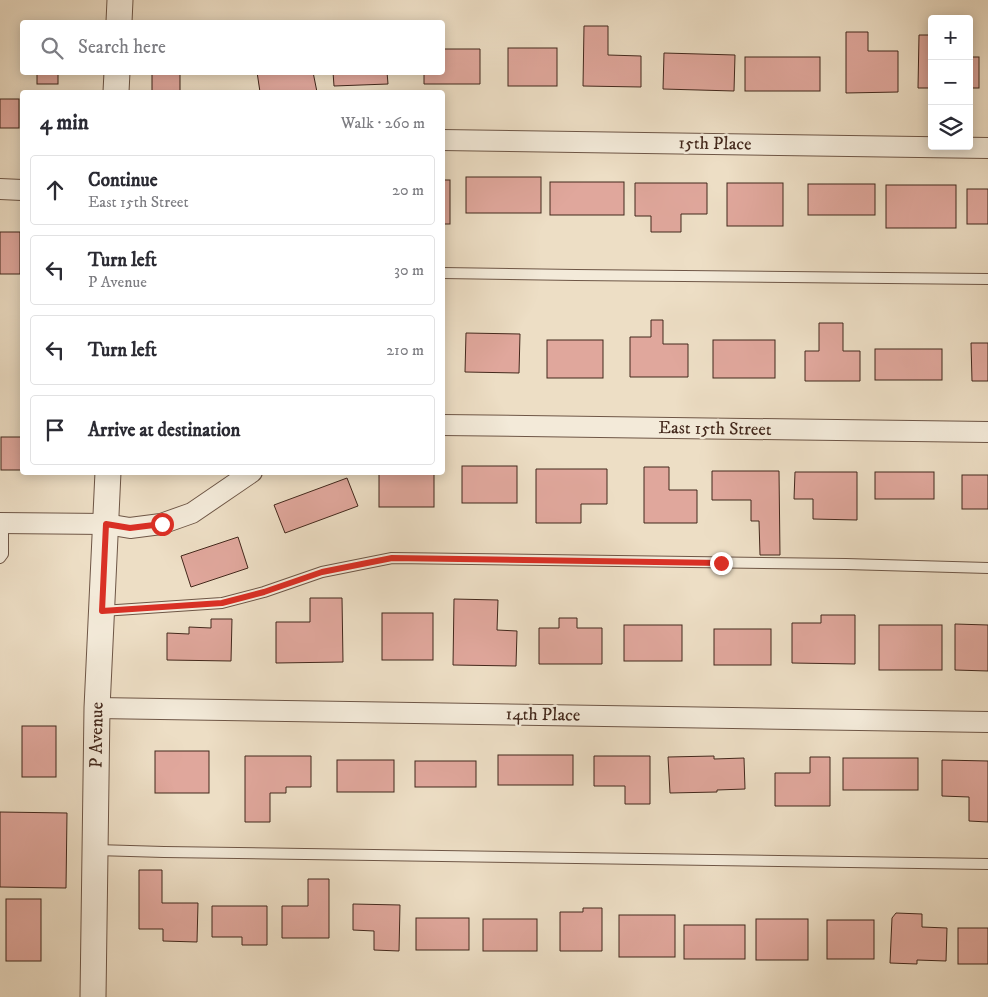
<!DOCTYPE html>
<html lang="en">
<head>
<meta charset="utf-8">
<style>
  :root { --surface:#fff; --page:#f2f2f3; --text:#2b2b33; --muted:#7c7c81; --line:#e1e1e2 }
  body { margin:0; font-family:"IM FELL DW Pica",serif; background:var(--page); color:var(--text) }
  .controls { position:absolute; right:15px; top:15px; display:grid; overflow:hidden; border-radius:5px; box-shadow:0 2px 12px #0003 }
  .controls button { width:45px; height:45px; display:grid; place-items:center; padding:0; border:0; border-bottom:1px solid var(--line); background:var(--surface); color:var(--text); font:25px sans-serif }
  .stop { position:absolute; width:15px; height:15px; margin:-11px; border:4px solid #d93025; border-radius:50%; background:#fff }
  .stop.end { background:#d93025; border-color:#fff; box-shadow:0 1px 5px #0008 }
  .list { margin:0; padding:0; list-style:none }
  h2 { display:flex; justify-content:space-between; align-items:center; height:65px; margin:0; padding:0 20px; font-size:21px }
  h2 small { font-size:16px; font-weight:400; color:var(--muted) }
  .list li { display:grid; grid-template-columns:32px 1fr auto; gap:15px; align-items:center; box-sizing:border-box; height:70px; margin:0 10px 10px; padding:0 10px; border:1px solid var(--line); border-radius:5px }
  .list b { display:block; font-size:19px; white-space:nowrap }
  .list p { margin:0; font-size:16px; white-space:nowrap; color:var(--muted) }
  .list em { font-size:16px; font-style:normal; color:var(--muted) }
  .icon { flex:none; width:28px; height:28px; fill:none; stroke:currentColor; stroke-width:2; stroke-linecap:round; stroke-linejoin:round }
  .map { position:relative; flex:none; width:988px; height:997px; overflow:hidden }
  .search { position:absolute; background:var(--surface); box-shadow:0 2px 12px #0003; left:20px; top:20px; width:425px; height:55px; display:flex; align-items:center; gap:12px; box-sizing:border-box; padding:0 18px; border-radius:5px; color:var(--muted); font-size:19px }
  .panel { position:absolute; background:var(--surface); box-shadow:0 2px 12px #0003; left:20px; top:90px; width:425px; height:385px; border-radius:5px }
  .map>svg:first-child { display:block }
  .building { fill:#e0a79c; stroke:#43281c }
  .lines { fill:none; stroke-linecap:round; stroke-linejoin:round }
  .service-casing { stroke:#6e5646; stroke-width:12 }
  .minor-casing { stroke:#6e5646; stroke-width:22 }
  .tertiary-casing { stroke:#6e5646; stroke-width:27 }
  .service { stroke:#f3ead9; stroke-width:10 }
  .minor { stroke:#f3ead9; stroke-width:20 }
  .tertiary { stroke:#f3ead9; stroke-width:25 }
  .route { stroke:#d93025; stroke-width:6 }
  .labels { text-anchor:middle; dominant-baseline:central; stroke-width:5; stroke-linejoin:round; paint-order:stroke }
  .street-label { font-size:18px; fill:#43281c; stroke:#f3ead9 }
</style>
</head>
<body>
<div class="map">
<svg width="988" height="997" viewBox="0 0 988 997">
  <rect width="100%" height="100%" fill="#eddec5"/>
  <filter id="stains"><feTurbulence type="fractalNoise" baseFrequency=".004" numOctaves="4"/><feColorMatrix values="0 0 0 0 .2 0 0 0 0 .09 0 0 0 0 .02 0 0 0 .5 -.17"/></filter>
  <radialGradient id="worn" r=".72"><stop offset=".6" stop-color="#630" stop-opacity="0"/><stop offset="1" stop-color="#630" stop-opacity=".3"/></radialGradient>
  <g class="building">
    <path d="M584 26H608V55L641 56V87L583 86Z"/>
    <path d="M846 32H868V51H898V92L846 93Z"/>
    <path d="M919 35H932V88H918Z"/>
    <rect x="508" y="48" width="49" height="38"/>
    <path d="M442 49H480V84H424V72H442Z"/>
    <path d="M664 53 735 55 734 91 663 89Z"/>
    <rect x="745" y="57" width="75" height="34"/>
    <rect x="969" y="57" width="10" height="31"/>
    <rect x="37" y="72" width="21" height="12"/>
    <path d="M152 72H180V92H201H152Z"/>
    <path d="M257 72H313L317 92H260Z"/>
    <path d="M333 72H387L388 84 334 86Z"/>
    <rect x="0" y="99" width="19" height="29"/>
    <rect x="466" y="177" width="75" height="36"/>
    <rect x="442" y="180" width="8" height="44"/>
    <rect x="550" y="182" width="74" height="33"/>
    <path d="M635 183H707V214H681V232H651V216H635Z"/>
    <rect x="727" y="183" width="56" height="43"/>
    <rect x="808" y="184" width="67" height="31"/>
    <rect x="886" y="185" width="70" height="43"/>
    <rect x="967" y="189" width="21" height="35"/>
    <rect x="0" y="232" width="20" height="42"/>
    <path d="M651 320H663V344H688V377H630V337H651Z"/>
    <path d="M819 323H843V351H860V381H805V351H819Z"/>
    <path d="M466 333 520 334 519 373 465 372Z"/>
    <rect x="547" y="340" width="56" height="38"/>
    <rect x="713" y="340" width="62" height="38"/>
    <path d="M971 343H988V381H972Z"/>
    <rect x="875" y="349" width="67" height="31"/>
    <rect x="1" y="437" width="21" height="33"/>
    <rect x="462" y="466" width="55" height="37"/>
    <path d="M644 467H669V490H697V523H644Z"/>
    <path d="M536 469H607V504H581V523H536Z"/>
    <path d="M712 471H779L780 555H760L759 521H751V500H712Z"/>
    <rect x="379" y="472" width="55" height="35"/>
    <path d="M795 472H857V520L813 519V499H794Z"/>
    <rect x="875" y="472" width="59" height="27"/>
    <rect x="962" y="475" width="26" height="34"/>
    <path d="M347 478 358 506 285 533 274 505Z"/>
    <path d="M238 537 248 568 191 587 181 556Z"/>
    <path d="M310 598H342L343 662 276 663V622H310Z"/>
    <path d="M454 599 498 600 497 630 517 631 516 666 453 665Z"/>
    <rect x="382" y="613" width="51" height="47"/>
    <path d="M821 615H855V664L792 663V623H821Z"/>
    <path d="M559 618H577V628H602V664H539V628H559Z"/>
    <path d="M211 619H232L231 661 167 660V633L189 634V627L211 628Z"/>
    <path d="M955 624 988 625V671L955 670Z"/>
    <rect x="624" y="625" width="58" height="36"/>
    <rect x="879" y="625" width="63" height="45"/>
    <rect x="714" y="629" width="57" height="36"/>
    <rect x="22" y="726" width="34" height="51"/>
    <rect x="155" y="751" width="54" height="42"/>
    <rect x="498" y="755" width="75" height="30"/>
    <path d="M245 756H311V787H286V793H270V822H245Z"/>
    <path d="M594 756H650V804H625V786H594Z"/>
    <path d="M714 756V759L744 758 745 789 717 790V792L670 793 668 757Z"/>
    <path d="M810 757H830V806H775V773H810Z"/>
    <rect x="843" y="758" width="75" height="32"/>
    <rect x="337" y="760" width="57" height="32"/>
    <path d="M942 760 988 761V822L969 821V797L942 796Z"/>
    <rect x="415" y="761" width="61" height="26"/>
    <path d="M0 812 67 813 66 888 0 887Z"/>
    <path d="M139 870H162V903H198L197 942 163 941V929H139Z"/>
    <path d="M308 879H329V938H282V906H308Z"/>
    <rect x="6" y="899" width="35" height="62"/>
    <path d="M353 904 400 905 399 951 374 950V931L353 930Z"/>
    <path d="M212 906H267V945H242V937H212Z"/>
    <path d="M583 908H602V951H560V912H583Z"/>
    <path d="M896 913 922 914V927L947 928 946 961 917 960V964L890 963 892 918Z"/>
    <rect x="619" y="915" width="56" height="42"/>
    <rect x="416" y="918" width="53" height="32"/>
    <rect x="483" y="919" width="54" height="32"/>
    <rect x="756" y="919" width="52" height="41"/>
    <rect x="827" y="920" width="47" height="39"/>
    <rect x="684" y="925" width="61" height="34"/>
    <rect x="958" y="928" width="30" height="36"/>
  </g>
  <g class="lines">
    <defs>
      <g id="service">
        <path d="M442 273 576 275 988 279"/>
        <path d="M0 558 3 554V523"/>
        <path d="M102 611 222 603 264 592 322 572 392 558 846 564 988 568"/>
        <path d="M96 850 164 852 988 864"/>
      </g>
      <g id="minor">
        <path d="M442 140 988 148"/>
        <path d="M0 189 22 190"/>
        <path d="M442 425 988 432"/>
        <path d="M0 523 106 524 130 528 161 524 192 513 252 472"/>
        <path d="M97 708 988 722"/>
      </g>
      <g id="tertiary">
        <path d="M119 22 120 0"/>
        <path d="M116 92 117 72"/>
        <path d="M93 997 97 708 108 472"/>
      </g>
    </defs>
    <use href="#service" class="service-casing"/>
    <use href="#minor" class="minor-casing"/>
    <use href="#tertiary" class="tertiary-casing"/>
    <use href="#service" class="service"/>
    <use href="#minor" class="minor"/>
    <use href="#tertiary" class="tertiary"/>
  </g>
  <g class="lines">
    <path class="route" d="M162 524 130 528 106 524 102 611 222 603 264 592 322 572 392 558 721 563"/>
  </g>
  <g class="labels">
    <g class="street-label">
      <text transform="translate(715 144) rotate(1)">15th Place</text>
      <text transform="translate(715 429) rotate(1)">East 15th Street</text>
      <text transform="translate(543 715) rotate(1)">14th Place</text>
      <text transform="translate(97 735) rotate(-89)">P Avenue</text>
    </g>
  </g>
  <rect width="100%" height="100%" filter="url(#stains)"/>
  <rect width="100%" height="100%" fill="url(#worn)"/>
</svg>
<div class="controls">
<button>+</button>
<button>−</button>
<button><svg class="icon" aria-label="layers" viewBox="0 0 24 24"><path d="M12 4l9 5-9 5-9-5zM3 14l9 5 9-5"/></svg></button>
</div>
<div class="stop" style="left:162px;top:524px"></div>
<div class="stop end" style="left:721px;top:563px"></div>
<div class="search"><svg class="icon" aria-label="search" viewBox="0 0 24 24"><circle cx="10" cy="10" r="6"/><path d="M15 15l6 6"/></svg>Search here</div>
<section class="panel">
<h2>4 min<small>Walk · 260 m</small></h2>
<ul class="list">
<li><svg class="icon" aria-label="ahead" viewBox="0 0 24 24"><path d="M12 20V5M6 11l6-6 6 6"/></svg><div><b>Continue</b><p>East 15th Street</p></div><em>20 m</em></li>
<li><svg class="icon" aria-label="left" viewBox="0 0 24 24"><path d="M17 20v-9H6M10 6l-5 5 5 5"/></svg><div><b>Turn left</b><p>P Avenue</p></div><em>30 m</em></li>
<li><svg class="icon" aria-label="left" viewBox="0 0 24 24"><path d="M17 20v-9H6M10 6l-5 5 5 5"/></svg><div><b>Turn left</b></div><em>210 m</em></li>
<li><svg class="icon" aria-label="arrive" viewBox="0 0 24 24"><path d="M6 21V4h12l-3 4 3 4H6"/></svg><div><b>Arrive at destination</b></div></li>
</ul>
</section>
</div>
</body>
</html>
